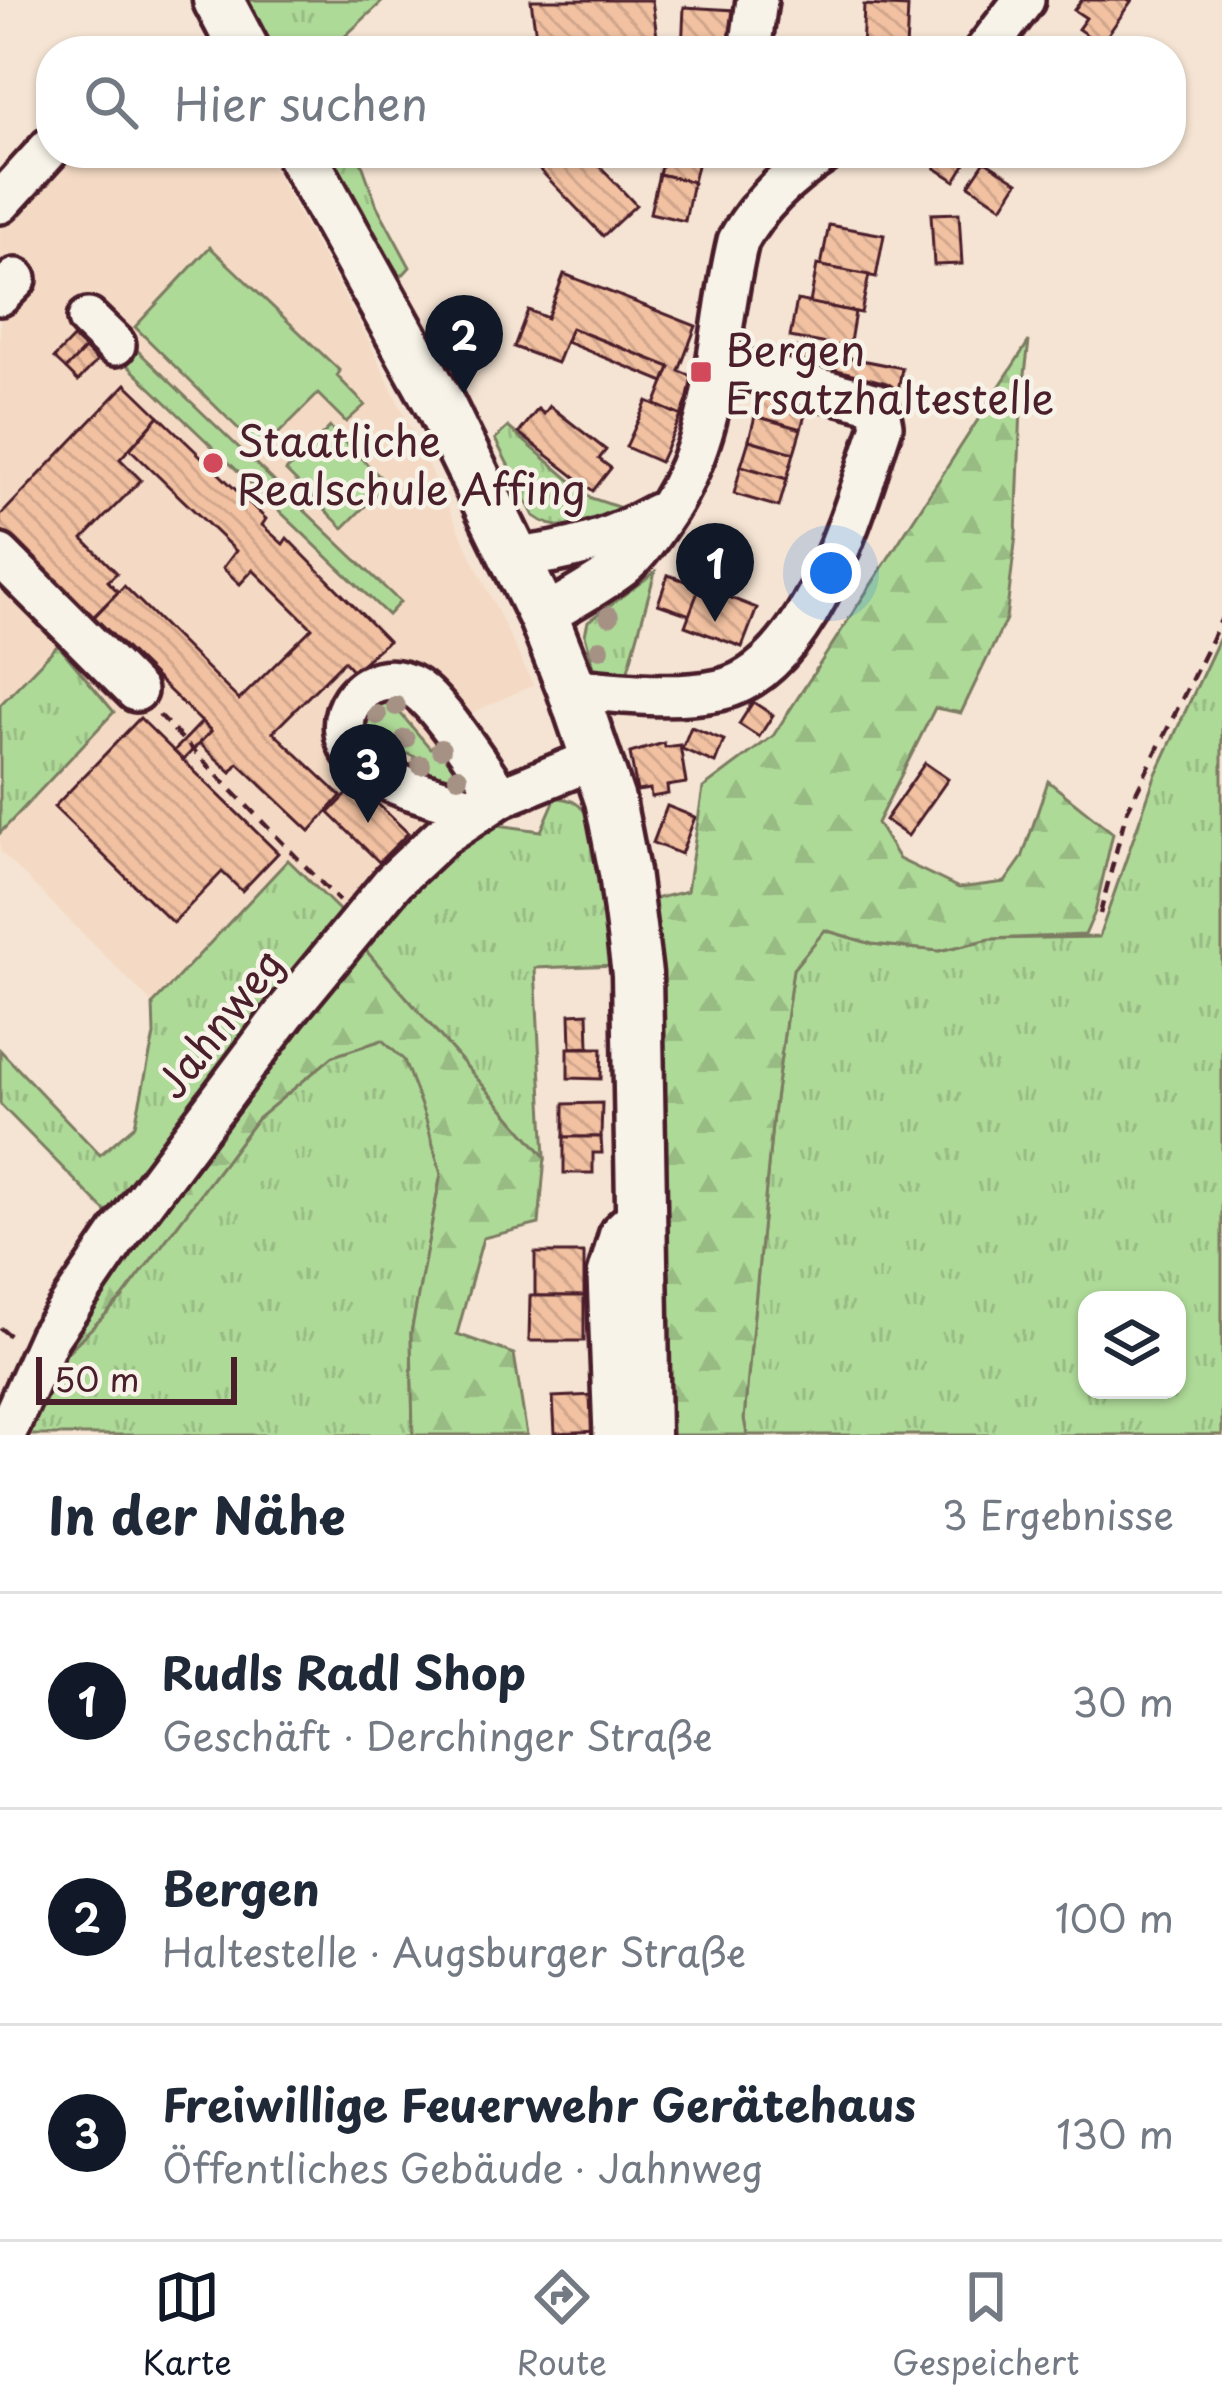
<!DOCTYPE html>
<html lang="de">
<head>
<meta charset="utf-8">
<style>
  :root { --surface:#fff; --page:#f6f6f7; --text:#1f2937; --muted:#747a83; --line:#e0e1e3; --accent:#111827 }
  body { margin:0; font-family:"Playpen Sans",sans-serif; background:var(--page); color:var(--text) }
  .controls { position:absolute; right:36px; bottom:36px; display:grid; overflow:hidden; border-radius:24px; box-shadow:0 3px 9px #0004 }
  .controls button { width:108px; height:108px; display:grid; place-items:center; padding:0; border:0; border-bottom:3px solid var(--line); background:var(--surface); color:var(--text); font:60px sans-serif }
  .scale { position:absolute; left:36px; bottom:30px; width:201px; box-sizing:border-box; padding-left:12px; border:6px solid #4a1f2b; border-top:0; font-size:33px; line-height:42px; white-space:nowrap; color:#4a1f2b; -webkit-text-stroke:9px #f7f3e8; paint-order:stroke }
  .you { position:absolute; left:831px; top:573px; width:42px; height:42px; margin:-30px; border:9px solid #fff; border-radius:50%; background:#1a73e8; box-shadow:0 0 0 18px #1a73e833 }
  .badge { display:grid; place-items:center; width:78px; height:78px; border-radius:50%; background:var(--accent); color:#fff; font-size:39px; font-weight:700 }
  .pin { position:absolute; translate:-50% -99px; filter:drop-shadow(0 3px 6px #0008) }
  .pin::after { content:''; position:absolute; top:63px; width:42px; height:36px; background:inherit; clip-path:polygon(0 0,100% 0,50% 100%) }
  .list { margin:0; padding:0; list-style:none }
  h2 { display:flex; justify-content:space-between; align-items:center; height:156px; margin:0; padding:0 48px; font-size:51px }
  h2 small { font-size:39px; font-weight:400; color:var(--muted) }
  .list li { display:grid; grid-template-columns:78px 1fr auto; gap:36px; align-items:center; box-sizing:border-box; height:216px; padding:0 48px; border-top:3px solid var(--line) }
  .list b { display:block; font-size:45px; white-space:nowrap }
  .list p { margin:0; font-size:39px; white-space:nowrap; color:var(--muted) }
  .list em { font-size:39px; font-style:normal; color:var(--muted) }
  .icon { flex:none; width:66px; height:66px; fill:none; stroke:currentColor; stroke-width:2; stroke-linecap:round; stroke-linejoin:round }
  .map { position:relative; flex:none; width:1222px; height:1435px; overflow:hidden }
  .search { position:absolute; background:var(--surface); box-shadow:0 3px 9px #0004; left:36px; right:36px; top:36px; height:132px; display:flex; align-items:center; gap:30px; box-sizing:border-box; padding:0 42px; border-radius:48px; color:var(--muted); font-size:45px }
  .sheet { height:804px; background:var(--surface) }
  nav { display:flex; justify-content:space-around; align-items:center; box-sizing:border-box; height:168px; border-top:3px solid var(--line); background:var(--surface); font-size:33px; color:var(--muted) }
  nav a { display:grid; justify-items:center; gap:6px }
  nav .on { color:var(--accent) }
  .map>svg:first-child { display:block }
  .built { fill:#f4dac4 }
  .grass { fill:url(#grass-tufts); stroke:#7c7c62; stroke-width:3; fill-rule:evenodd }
  .forest { fill:url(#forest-firs); stroke:#7c7c62; stroke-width:3 }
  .pitch { fill:#aeda98; stroke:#7c7c62; stroke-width:3 }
  .building { fill:url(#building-back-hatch); stroke:#4a1f2b; stroke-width:3 }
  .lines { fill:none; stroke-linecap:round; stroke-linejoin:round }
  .minor-casing { stroke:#4a1f2b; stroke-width:48 }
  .major-casing { stroke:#4a1f2b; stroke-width:57 }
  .path { stroke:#4a1f2b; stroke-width:4.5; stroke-dasharray:12 9; stroke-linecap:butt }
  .minor { stroke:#f7f3e8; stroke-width:39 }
  .major { stroke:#f7f3e8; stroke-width:48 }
  .tree { fill:#a59285 }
  .poi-dot { fill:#d1495b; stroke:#f7f3e8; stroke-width:4.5 }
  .labels { text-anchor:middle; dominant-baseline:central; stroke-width:9; stroke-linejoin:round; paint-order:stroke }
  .poi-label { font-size:42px; fill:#4a1f2b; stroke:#f7f3e8; text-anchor:start }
  .street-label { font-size:42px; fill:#4a1f2b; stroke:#f7f3e8 }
</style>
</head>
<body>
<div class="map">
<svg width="1222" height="1435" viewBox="0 0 1222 1435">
  <defs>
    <pattern id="grass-tufts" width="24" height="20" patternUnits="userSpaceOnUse" patternTransform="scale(3)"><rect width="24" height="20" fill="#aeda98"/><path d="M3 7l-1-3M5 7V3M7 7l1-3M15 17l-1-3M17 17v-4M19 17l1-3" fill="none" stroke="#97bb83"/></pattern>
    <pattern id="forest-firs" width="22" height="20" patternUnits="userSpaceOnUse" patternTransform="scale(3)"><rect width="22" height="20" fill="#aeda98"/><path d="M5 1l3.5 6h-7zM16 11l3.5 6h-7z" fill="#97bb83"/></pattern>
    <pattern id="building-back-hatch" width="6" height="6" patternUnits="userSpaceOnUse" patternTransform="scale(3)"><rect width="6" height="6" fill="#f1c1a1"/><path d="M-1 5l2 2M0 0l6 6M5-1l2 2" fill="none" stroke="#d0a58b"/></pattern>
  </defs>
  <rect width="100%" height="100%" fill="#f5e4d3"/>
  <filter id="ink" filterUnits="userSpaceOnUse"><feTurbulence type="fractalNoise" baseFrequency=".00833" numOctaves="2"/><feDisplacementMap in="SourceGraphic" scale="24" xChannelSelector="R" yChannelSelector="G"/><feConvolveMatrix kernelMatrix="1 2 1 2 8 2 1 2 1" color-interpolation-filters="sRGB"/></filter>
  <g filter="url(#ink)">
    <path class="built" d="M67 153H265L367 337 533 685 463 717 484 793 341 921 288 861 153 1004 0 851V833L114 712 58 646 0 705V222Z"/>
    <g class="grass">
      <path d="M244 0H384L329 51H272Z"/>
      <path d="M326 153H358L377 206 410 267 401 277 361 217Z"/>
      <path d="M508 427 591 498 627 510C597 523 563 538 534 516L495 439Z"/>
      <path d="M655 572 627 674 595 671 585 635 588 621Z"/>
      <path d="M1222 633V1435H747L744 1419 773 1114 793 969 824 930 872 944 939 951 990 939 1099 937 1155 776ZM1087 1300H1177V1390H1087Z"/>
      <path d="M58 645 114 712 0 833V705Z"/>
      <path d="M391 696 410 704 400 713 430 748 441 740 469 781 466 785 411 769 415 757 375 739 370 750 362 719 368 707Z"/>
      <path d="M556 797C562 799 569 799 574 802 608 820 614 930 618 965L535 968 545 1157 355 938 437 860 498 825 541 831Z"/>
      <path d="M288 860 339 910 341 921 116 1222 0 1104V1050L100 1155 135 1125 154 1035 153 1004Z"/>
      <path d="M382 1040 404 1059 426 1119 441 1174 411 1333 413 1435H13L35 1384 123 1297 257 1119 333 1056Z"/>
    </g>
    <g class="forest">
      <path d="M1029 341 1021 407 1016 535 1006 619 961 713 935 708 877 823 899 859 959 888 1005 882 1022 858 1048 781 1113 833 1095 912 1085 935 990 939 939 951 872 944 825 930 793 969 773 1114 744 1419 747 1435H665L646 901 687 891 703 788 773 736Z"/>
      <path d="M355 938 545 1157 539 1224 483 1238 457 1334 514 1354 527 1435H413L411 1333 441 1174 426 1119 404 1060 382 1040 333 1056 257 1119 123 1297 35 1384Z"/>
    </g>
    <g class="pitch">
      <path d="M210 247 340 371 337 376 365 405 346 422 318 394 261 451 135 327Z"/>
      <path d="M138 351 400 602 388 615 126 364Z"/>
      <path d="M330 427 387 484 343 528 286 471Z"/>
    </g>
    <g class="building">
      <path d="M531 0H652L659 51H538Z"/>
      <path d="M1082 0H1132L1107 36 1116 42 1110 51 1078 29 1086 18 1074 10Z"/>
      <path d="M864 5 908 7 906 51H862Z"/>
      <path d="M684 7 735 10 733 44 711 43V51H682Z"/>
      <path d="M524 153H587L636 205 603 236Z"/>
      <path d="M665 153H700L693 182 659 174Z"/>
      <path d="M945 153 966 163 955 181 935 168Z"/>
      <path d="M985 161 1018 182 1002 207 969 185Z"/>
      <path d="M659 174 693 182 685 221 650 213Z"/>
      <path d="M959 213 962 264 934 265 931 214Z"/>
      <path d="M829 225 884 235 876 277 821 266Z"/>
      <path d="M817 265 869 275 861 313 810 303Z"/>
      <path d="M564 274 696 326 679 371 696 378 681 416 655 405 670 367 571 328 557 363 514 347 528 310 547 318Z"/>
      <path d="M797 300 855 312 849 348 790 337Z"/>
      <path d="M571 328 670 367 664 382 566 342Z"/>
      <path d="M73 338 85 349 66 369 54 358Z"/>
      <path d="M789 346 902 368 898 391 785 368Z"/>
      <path d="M85 349 97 361 78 381 66 369Z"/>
      <path d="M126 384 159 416 120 459 141 480 83 539 117 573 108 581 118 592 90 620 0 530V516Z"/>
      <path d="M761 395 807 408 801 429 755 416Z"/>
      <path d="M647 401 681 416 660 462 626 447Z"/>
      <path d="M550 406 606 450 599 459 611 468 593 491 519 433 538 409 544 414Z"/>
      <path d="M159 416 266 519 262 525 283 544 287 538 388 641 353 671 344 661 273 732 341 796 310 831 238 763 231 772 199 743 211 731 94 617 124 586 239 700 312 628 253 570 240 584 223 568 236 551 130 449Z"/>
      <path d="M755 416 801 429 794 453 749 440Z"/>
      <path d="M749 440 794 453 787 479 741 466Z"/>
      <path d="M741 466 787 479 779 507 734 494Z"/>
      <path d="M668 575 700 586 690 615 658 604Z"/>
      <path d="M700 586 757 608 742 647 685 626Z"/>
      <path d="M753 702 773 715 759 737 739 724Z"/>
      <path d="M140 718 278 853 242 891 222 872 173 923 54 807Z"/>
      <path d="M202 722 211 731 183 760 174 751Z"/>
      <path d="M691 727 724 740 715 763 682 749Z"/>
      <path d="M664 743 665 747 680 745 686 783 667 786 668 794 651 797 650 789 637 791 630 753Z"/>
      <path d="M925 763 948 779 908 836 885 820Z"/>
      <path d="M357 784 408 833 379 862 329 813Z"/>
      <path d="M667 806 695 817 681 854 653 843Z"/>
      <path d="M588 1013 589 1047 571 1048 570 1014Z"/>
      <path d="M568 1048H602L601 1079 568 1078Z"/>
      <path d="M602 1103 601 1137H564V1104Z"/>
      <path d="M564 1137H601L602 1153H593V1173H564Z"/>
      <rect x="535" y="1253" width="49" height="43"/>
      <path d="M530 1296H584V1341H529Z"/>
      <path d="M595 1395 598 1431 555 1433 553 1397Z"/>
    </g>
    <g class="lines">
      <defs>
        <g id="minor">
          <path d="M750 51 757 0"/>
          <path d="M985 51 1024 0"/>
          <path d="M0 203 51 147"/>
          <path d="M0 295 16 279"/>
          <path d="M88 319 115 345"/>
          <path d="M0 555 136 691"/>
          <path d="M514 558C571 552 607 541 657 514"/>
          <path d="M543 616C569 601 597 586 622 567 641 551 654 530 668 509 722 423 715 336 738 241 759 203 788 176 824 153"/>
          <path d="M572 689C620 692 672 700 719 690 812 669 855 505 882 426L878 404 718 362"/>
          <path d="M479 810C448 799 392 788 367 768 313 723 367 658 415 688 441 705 481 770 501 797"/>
          <path d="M5 1435 49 1337 118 1236 285 1013 393 882 442 836 501 797 597 758"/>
          <path d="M614 1435 608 1275 620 1233 640 1214"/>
        </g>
        <g id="major">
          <path d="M218 0 245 51"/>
          <path d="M300 153 440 405 543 616 572 689 610 800 624 872 637 974 645 1435"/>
        </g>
      </defs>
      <use href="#minor" class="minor-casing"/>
      <use href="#major" class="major-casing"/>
      <g class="path">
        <path d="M159 715 339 901"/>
        <path d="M1100 914 1126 813 1222 618"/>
        <path d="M0 1328 15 1340"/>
      </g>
      <use href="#minor" class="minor"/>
      <use href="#major" class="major"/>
    </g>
    <g class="tree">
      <circle cx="609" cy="616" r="10"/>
      <circle cx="600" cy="649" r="10"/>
      <circle cx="396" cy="706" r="10"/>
      <circle cx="377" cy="715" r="10"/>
      <circle cx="405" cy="739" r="10"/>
      <circle cx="376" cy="743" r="10"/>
      <circle cx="441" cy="749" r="10"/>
      <circle cx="421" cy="765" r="10"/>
      <circle cx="458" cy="777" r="10"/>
    </g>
  </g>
  <g class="poi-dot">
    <rect x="689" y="360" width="24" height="24" rx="6"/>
    <circle cx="213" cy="463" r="12"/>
  </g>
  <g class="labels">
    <g class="poi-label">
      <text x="725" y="348">Bergen<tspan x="725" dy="48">Ersatzhaltestelle</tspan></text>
      <text x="237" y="439">Staatliche<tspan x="237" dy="48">Realschule Affing</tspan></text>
    </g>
    <g class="street-label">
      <text transform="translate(218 1022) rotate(-52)">Jahnweg</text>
    </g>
  </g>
</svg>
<div class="controls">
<button><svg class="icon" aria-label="layers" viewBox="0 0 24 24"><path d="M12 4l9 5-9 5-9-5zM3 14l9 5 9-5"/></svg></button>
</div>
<div class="scale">50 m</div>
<div class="you"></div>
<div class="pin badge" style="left:715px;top:622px">1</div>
<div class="pin badge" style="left:464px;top:394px">2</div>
<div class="pin badge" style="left:368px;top:823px">3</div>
<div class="search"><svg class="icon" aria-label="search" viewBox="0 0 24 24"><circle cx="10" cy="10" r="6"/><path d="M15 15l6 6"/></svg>Hier suchen</div>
</div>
<section class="sheet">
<h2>In der Nähe<small>3 Ergebnisse</small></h2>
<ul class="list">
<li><span class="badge">1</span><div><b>Rudls Radl Shop</b><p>Geschäft · Derchinger Straße</p></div><em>30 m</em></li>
<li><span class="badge">2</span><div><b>Bergen</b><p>Haltestelle · Augsburger Straße</p></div><em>100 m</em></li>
<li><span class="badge">3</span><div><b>Freiwillige Feuerwehr Gerätehaus</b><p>Öffentliches Gebäude · Jahnweg</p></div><em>130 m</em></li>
</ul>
</section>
<nav>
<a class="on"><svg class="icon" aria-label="map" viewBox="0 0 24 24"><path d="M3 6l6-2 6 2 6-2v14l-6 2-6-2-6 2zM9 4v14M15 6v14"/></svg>Karte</a>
<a><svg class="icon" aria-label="directions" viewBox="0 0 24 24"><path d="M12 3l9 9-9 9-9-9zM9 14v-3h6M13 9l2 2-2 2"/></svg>Route</a>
<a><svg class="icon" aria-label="saved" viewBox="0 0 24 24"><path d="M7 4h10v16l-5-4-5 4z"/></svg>Gespeichert</a>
</nav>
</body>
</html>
